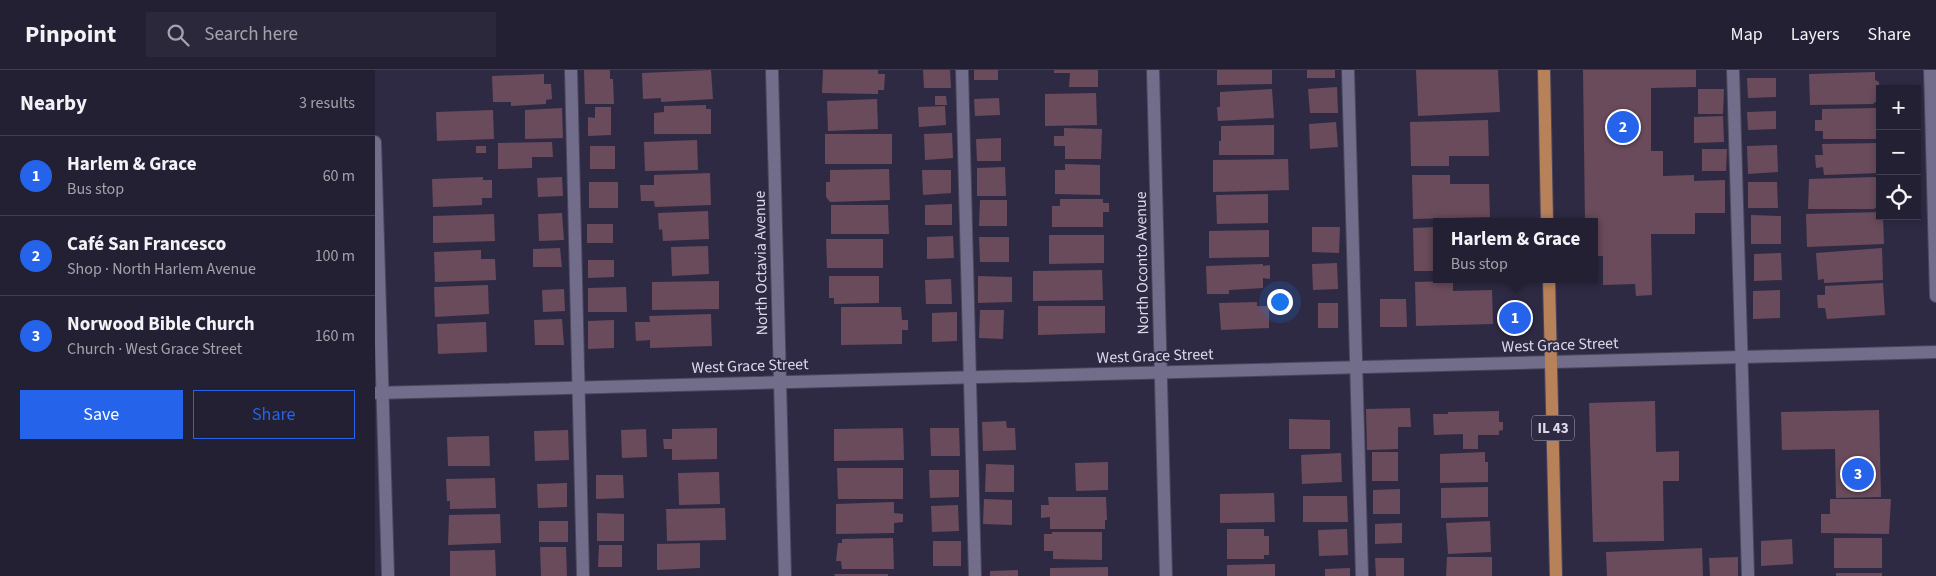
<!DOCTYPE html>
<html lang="en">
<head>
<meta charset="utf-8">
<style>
  :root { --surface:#232033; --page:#2b283b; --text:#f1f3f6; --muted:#a3a3ac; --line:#403e4e; --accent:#2563eb }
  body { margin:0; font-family:"Source Sans 3",sans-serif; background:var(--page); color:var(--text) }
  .controls { position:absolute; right:15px; top:15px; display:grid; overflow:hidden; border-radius:0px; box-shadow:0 2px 8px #0003 }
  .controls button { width:45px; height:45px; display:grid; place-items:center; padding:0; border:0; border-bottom:1px solid var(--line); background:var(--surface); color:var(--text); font:25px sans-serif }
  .you { position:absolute; left:904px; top:231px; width:18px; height:18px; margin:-12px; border:4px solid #fff; border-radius:50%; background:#1a73e8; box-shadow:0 0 0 8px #1a73e833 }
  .badge { display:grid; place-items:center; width:32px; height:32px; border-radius:50%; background:var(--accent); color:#fff; font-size:16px; font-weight:700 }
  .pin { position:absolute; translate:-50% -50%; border:2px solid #fff; box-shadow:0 1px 5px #0006 }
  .popup { position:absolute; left:1058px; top:148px; width:165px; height:65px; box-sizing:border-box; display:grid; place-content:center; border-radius:0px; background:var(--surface); filter:drop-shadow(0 1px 4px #0005); font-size:16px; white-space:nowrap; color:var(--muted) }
  .popup b { font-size:19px; color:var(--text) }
  .popup::after { content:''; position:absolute; left:50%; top:100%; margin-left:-10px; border:10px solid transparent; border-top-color:var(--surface) }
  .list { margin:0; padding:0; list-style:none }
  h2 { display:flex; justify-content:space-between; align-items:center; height:65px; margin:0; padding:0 20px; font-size:21px }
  h2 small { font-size:16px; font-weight:400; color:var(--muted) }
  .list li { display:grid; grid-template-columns:32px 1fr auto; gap:15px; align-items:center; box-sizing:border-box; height:80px; padding:0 20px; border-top:1px solid var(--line) }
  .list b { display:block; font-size:19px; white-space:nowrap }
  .list p { margin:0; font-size:16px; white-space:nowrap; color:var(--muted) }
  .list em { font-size:16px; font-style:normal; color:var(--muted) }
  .actions { display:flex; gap:10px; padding:15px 20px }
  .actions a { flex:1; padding:11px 0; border:1px solid var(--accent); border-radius:0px; text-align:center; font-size:18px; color:var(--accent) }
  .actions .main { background:var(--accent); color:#fff }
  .icon { flex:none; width:28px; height:28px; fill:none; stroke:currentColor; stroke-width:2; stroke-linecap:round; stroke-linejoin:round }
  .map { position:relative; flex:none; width:1561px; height:506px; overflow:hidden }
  header { display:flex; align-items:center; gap:30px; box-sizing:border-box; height:70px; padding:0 25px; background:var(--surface); border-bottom:1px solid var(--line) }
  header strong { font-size:24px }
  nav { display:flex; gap:28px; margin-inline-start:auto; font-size:18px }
  .search { width:350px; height:45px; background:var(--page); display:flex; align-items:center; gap:12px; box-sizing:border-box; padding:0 18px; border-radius:0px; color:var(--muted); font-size:19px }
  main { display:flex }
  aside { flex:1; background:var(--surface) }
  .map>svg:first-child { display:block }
  .building { fill:#6a4b5b }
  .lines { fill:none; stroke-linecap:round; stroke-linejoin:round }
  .service-casing { stroke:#4b465c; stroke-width:14 }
  .minor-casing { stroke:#4b465c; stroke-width:14 }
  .primary-casing { stroke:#4b465c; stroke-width:14 }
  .service { stroke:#736d8c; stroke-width:12 }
  .minor { stroke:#736d8c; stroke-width:12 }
  .primary { stroke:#b7815a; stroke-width:12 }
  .labels { text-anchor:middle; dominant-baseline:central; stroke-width:4; stroke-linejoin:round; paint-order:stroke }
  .shield { fill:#2f2a44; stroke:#a8a4b8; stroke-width:1 }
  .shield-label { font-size:15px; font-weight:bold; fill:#dcd9ea }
  .street-label { font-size:16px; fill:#dcd9ea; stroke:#2f2a44 }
</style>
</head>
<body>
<header>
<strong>Pinpoint</strong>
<div class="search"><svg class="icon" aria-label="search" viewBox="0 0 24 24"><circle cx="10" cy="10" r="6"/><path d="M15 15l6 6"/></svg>Search here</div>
<nav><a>Map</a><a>Layers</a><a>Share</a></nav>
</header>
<main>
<aside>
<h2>Nearby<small>3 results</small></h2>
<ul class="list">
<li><span class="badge">1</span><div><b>Harlem &amp; Grace</b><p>Bus stop</p></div><em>60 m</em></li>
<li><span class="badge">2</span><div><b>Café San Francesco</b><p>Shop · North Harlem Avenue</p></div><em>100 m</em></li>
<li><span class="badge">3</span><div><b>Norwood Bible Church</b><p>Church · West Grace Street</p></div><em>160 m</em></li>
</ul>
<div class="actions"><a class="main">Save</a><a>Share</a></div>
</aside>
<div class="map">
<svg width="1561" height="506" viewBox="0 0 1561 506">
  <rect width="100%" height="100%" fill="#2f2a44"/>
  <g class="building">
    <path d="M209 0H235V9H238L239 34H210Z"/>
    <path d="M336 0 338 29 286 32V28L268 29 267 3Z"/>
    <path d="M448 0H503V4H510L509 20H503V24L447 23Z"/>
    <path d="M548 0H575L576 18H549Z"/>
    <rect x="599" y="0" width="24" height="10"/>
    <path d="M679 0H723V17H694L695 3H679Z"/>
    <path d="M842 0H897V14L842 15Z"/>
    <rect x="932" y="0" width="28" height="8"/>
    <path d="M1041 0H1123L1125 42 1043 46Z"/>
    <path d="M1208 0H1321V17L1276 18V81H1288V106L1319 105V111L1350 110V143H1320V164H1276L1277 225 1261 226 1260 214 1228 215V186H1221L1219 152H1210Z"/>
    <path d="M1500 2V10L1504 12 1505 28 1498 34 1435 35 1434 4Z"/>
    <path d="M169 4V14H176L177 29 171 30V34L136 36V32H118L117 6Z"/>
    <path d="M1372 8H1401V27L1373 28Z"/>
    <path d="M962 17 963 43H935L933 19Z"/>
    <path d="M897 19 899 48 843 51 842 37H845V22Z"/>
    <path d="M1323 19H1349L1348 44H1323Z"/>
    <path d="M721 23 722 55 670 56V24Z"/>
    <path d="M560 26H571L572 35H560Z"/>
    <path d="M624 28 625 45 600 46 599 29Z"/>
    <path d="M502 29 503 59 453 61 452 31Z"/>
    <path d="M331 35V39H336V64H279V43L289 42V36Z"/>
    <path d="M570 36 571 55 544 57 543 37Z"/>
    <path d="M220 37H236V65L213 66V47L220 48Z"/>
    <path d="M187 38 188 68 150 69V40Z"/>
    <path d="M1504 38 1505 69H1448V61H1440V50H1447V39Z"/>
    <path d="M118 40 119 69 62 71 61 42Z"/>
    <path d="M1401 41V59L1373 60 1372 42Z"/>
    <path d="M1348 46 1349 72 1319 73V47Z"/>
    <path d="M1113 50 1114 86H1074V96H1036L1035 52Z"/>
    <path d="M961 52 963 77 935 79 934 54Z"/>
    <path d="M899 55V85H844V71H846V56Z"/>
    <path d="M689 58 727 59 726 89H690V76H679V66H689Z"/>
    <path d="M577 63 578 88 550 90 549 64Z"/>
    <rect x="450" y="64" width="67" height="30"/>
    <path d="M626 68V91H602L601 69Z"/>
    <path d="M322 70 323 100 270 101 269 72Z"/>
    <path d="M177 72 178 87H157V98L123 99V73Z"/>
    <path d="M1505 73V103L1449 105 1448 97 1441 98 1440 85H1448L1447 74Z"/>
    <path d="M1402 75 1403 102 1373 104 1372 76Z"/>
    <rect x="101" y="76" width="10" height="7"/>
    <rect x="215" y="76" width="25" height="23"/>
    <path d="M1327 79H1352L1351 101H1327Z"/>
    <path d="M913 89 914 120 838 122V90Z"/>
    <path d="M690 94 725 95V125L680 124V100H690Z"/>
    <path d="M630 97 631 126H602V98Z"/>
    <path d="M514 99 515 130 455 132 451 127V112H455V100Z"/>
    <path d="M547 100H576V123L548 125Z"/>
    <path d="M335 103 336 135 280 137 279 131H266L265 115H279V105Z"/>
    <path d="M1037 105H1075V114H1114L1115 147 1038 149Z"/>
    <path d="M108 107V110H117V128H107V135L58 137 57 109Z"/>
    <path d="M187 107 188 126 163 127 162 108Z"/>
    <path d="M1501 107 1505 110V134L1499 139H1433L1434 109Z"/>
    <rect x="214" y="112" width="29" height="26"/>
    <path d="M1373 112H1402L1403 138H1373Z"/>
    <path d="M893 124V153L842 154 841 125Z"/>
    <path d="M685 129H728V133H734V142H728V157H677V136H685Z"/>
    <path d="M605 130H632V156H604Z"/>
    <path d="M577 134V155H550V135Z"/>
    <path d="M456 135H513L514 164H456Z"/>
    <path d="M333 141 334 169 288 171 287 159 284 160 283 143Z"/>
    <path d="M1505 142V146H1508L1509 174 1432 177 1431 144Z"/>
    <path d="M187 143 189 170 164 171 163 144Z"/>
    <path d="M119 144 120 171 58 173V146Z"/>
    <path d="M1376 145 1406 146V174H1376Z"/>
    <rect x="212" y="154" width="26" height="19"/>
    <path d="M937 157H965L964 183 937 182Z"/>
    <path d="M1061 157V201H1039L1038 158Z"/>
    <path d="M894 160V187L834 188V161Z"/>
    <path d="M674 165H729V193L674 194Z"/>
    <path d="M578 166 579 188 552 189V167Z"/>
    <path d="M604 167H634V192H605Z"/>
    <path d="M451 169H508V198H452Z"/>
    <path d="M333 176 334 204 297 206 296 177Z"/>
    <path d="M185 178 187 197H158V179Z"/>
    <path d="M1507 178 1508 210 1449 213V209L1443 210 1441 183Z"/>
    <path d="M106 180V189H120L121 210 60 212 59 182Z"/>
    <path d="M1406 183 1407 210 1379 211V184Z"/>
    <path d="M213 190H239V207L213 208Z"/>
    <path d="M962 193 963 219 938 220 937 194Z"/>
    <path d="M888 194V196L895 195V209L888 208V218L854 220V224H832L831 196Z"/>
    <path d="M727 200 728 230 658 231V201Z"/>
    <path d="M454 206H504V233L459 234V228H454Z"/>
    <path d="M603 206 637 207V232L603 233Z"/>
    <path d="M576 209 577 234H551L550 210Z"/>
    <path d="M344 211V239L277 240V212Z"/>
    <path d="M1078 211V221L1117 220 1118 254 1041 256 1040 212Z"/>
    <path d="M1508 213 1510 245 1452 249 1450 238H1443L1442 225H1450V216Z"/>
    <path d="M113 215 114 244 60 247 59 217Z"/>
    <path d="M251 217 252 242H213V218Z"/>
    <path d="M189 219 190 241 168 242 167 220Z"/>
    <path d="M1405 220V248L1378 249V221Z"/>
    <path d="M1005 229H1031L1032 257H1005Z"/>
    <path d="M882 232V236H894V258L846 260 844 233Z"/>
    <rect x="943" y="233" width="20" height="25"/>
    <path d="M663 236H730V263L663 265Z"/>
    <path d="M466 237H526L527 250H533V260H527V274L466 275Z"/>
    <path d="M605 240H629L628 269 604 268Z"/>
    <path d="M582 242V271L557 272V243Z"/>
    <path d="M336 244 337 276 275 278V270L261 271 260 252H275L274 246Z"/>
    <path d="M187 249 189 275H160L159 250Z"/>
    <path d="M239 250V278L213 279V251Z"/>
    <path d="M111 252 112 282 63 284 62 254Z"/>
    <path d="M1280 331 1281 382 1304 381V411H1288L1289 471 1218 472 1214 333Z"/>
    <path d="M1035 338 1036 357H1023V379L992 380 991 339Z"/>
    <path d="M1504 340 1506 427 1461 428 1460 379 1407 380 1406 342Z"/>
    <path d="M1124 341V352H1128V360L1124 361V365H1103V379H1088V364L1059 365 1058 344H1073V342Z"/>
    <path d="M914 349 955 350V379H914Z"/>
    <path d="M631 351 632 358H640L641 380 608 381 607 352Z"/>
    <path d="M342 358V389L297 390V379H289L288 369H297V359Z"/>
    <path d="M528 358 529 390 459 391V359Z"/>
    <path d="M555 358H584L585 386H556Z"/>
    <path d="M271 359 272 387 247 388 246 360Z"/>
    <path d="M193 360 194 390 160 391 159 361Z"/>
    <path d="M114 366 115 396H73L72 367Z"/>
    <rect x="997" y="382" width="26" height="29"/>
    <path d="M1110 382V392H1113V412L1065 413V384Z"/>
    <path d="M966 383 967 412 927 414 926 385Z"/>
    <path d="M733 392V420L701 421 700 393Z"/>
    <path d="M611 394 639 395V422H610Z"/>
    <path d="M462 398H528V429H463Z"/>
    <path d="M554 400H584V427L555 428Z"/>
    <path d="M344 402 345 434 304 435 303 403Z"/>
    <path d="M221 405H248L249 428 221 429Z"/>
    <path d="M120 408 121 438 75 439V431H72L71 409Z"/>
    <path d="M192 413V437L163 438 162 414Z"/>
    <path d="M1113 417V447L1066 448V418Z"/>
    <path d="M1025 419V444H998V420Z"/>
    <path d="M899 423 900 452 845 453V424Z"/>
    <path d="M928 426H972L973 452H928Z"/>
    <path d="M673 427H731L732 450H730V459H675V447L666 448V435H674Z"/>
    <path d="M609 429 637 430V455L608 454Z"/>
    <path d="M1455 429H1516L1514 464 1446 463V444H1455Z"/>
    <path d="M519 432V443L528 444V452L519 453V463L461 464V434Z"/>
    <path d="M583 435 584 461 557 462 556 436Z"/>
    <path d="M350 438 351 470 292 471 291 439Z"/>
    <path d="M222 443 249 444V471H222Z"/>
    <path d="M125 444 126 473 73 475 74 445Z"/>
    <rect x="164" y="451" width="29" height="21"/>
    <path d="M1115 451 1116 482 1073 484 1071 453Z"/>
    <path d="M1027 453V473L1000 474V454Z"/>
    <path d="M852 459H889V466H894V485H889V489H852Z"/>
    <path d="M972 459 973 485 944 486 943 460Z"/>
    <path d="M677 462H727V490L678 489V481H669V464H677Z"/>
    <path d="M518 468 519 499H467L466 491H461L463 473H467V469Z"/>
    <rect x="1459" y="468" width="48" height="30"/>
    <path d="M1417 469 1418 494 1386 496V471Z"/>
    <rect x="558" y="471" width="28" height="25"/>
    <path d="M325 473V498L282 500V474Z"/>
    <path d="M224 475H247V497H223Z"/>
    <path d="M165 477H191L192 506H166Z"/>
    <path d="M1327 478 1328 506H1232L1231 482Z"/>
    <path d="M120 480 121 506H75V481Z"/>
    <path d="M1072 487H1117V506H1071Z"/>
    <path d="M1363 487V506H1335L1334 488Z"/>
    <path d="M1000 488H1029V506H1001Z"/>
    <path d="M900 494V506H852V495Z"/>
    <path d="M733 497V506H675V498Z"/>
    <path d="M975 498V506H950V499Z"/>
    <path d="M643 500V506H615V501Z"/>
    <rect x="1461" y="503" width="46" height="3"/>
    <path d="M459 504H513V506H460Z"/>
  </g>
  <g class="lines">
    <defs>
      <g id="service">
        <path d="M196 0 208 506"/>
        <path d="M587 0 600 506"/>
        <path d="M973 0 987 506"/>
        <path d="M1358 0 1373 506"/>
      </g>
      <g id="minor">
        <path d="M397 0 410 506"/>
        <path d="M778 0 791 506"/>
        <path d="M1555 0 1561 226"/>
        <path d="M0 72 13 506"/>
        <path d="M0 323 1561 282"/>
      </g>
      <g id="primary">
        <path d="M1169 0 1172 152"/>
        <path d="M1174 209 1181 506"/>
      </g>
    </defs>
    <use href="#service" class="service-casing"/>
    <use href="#minor" class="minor-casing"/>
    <use href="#primary" class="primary-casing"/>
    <use href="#service" class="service"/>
    <use href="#minor" class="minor"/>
    <use href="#primary" class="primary"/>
  </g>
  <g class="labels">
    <rect class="shield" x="1157" y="345.5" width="42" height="25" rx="4"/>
    <g class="shield-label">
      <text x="1178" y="358">IL 43</text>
    </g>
    <g class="street-label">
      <text transform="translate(386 193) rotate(-91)">North Octavia Avenue</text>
      <text transform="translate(767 193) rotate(-91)">North Oconto Avenue</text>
      <text transform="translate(1185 275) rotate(-2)">West Grace Street</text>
      <text transform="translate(780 286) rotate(-2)">West Grace Street</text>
      <text transform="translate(375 296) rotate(-2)">West Grace Street</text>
    </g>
  </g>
</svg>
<div class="controls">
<button>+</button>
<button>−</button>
<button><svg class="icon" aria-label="locate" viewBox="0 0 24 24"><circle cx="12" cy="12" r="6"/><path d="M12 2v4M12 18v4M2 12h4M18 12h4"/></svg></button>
</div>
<div class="you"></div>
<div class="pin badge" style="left:1140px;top:248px">1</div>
<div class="popup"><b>Harlem &amp; Grace</b>Bus stop</div>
<div class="pin badge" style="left:1248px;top:57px">2</div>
<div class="pin badge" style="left:1483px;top:404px">3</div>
</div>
</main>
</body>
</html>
